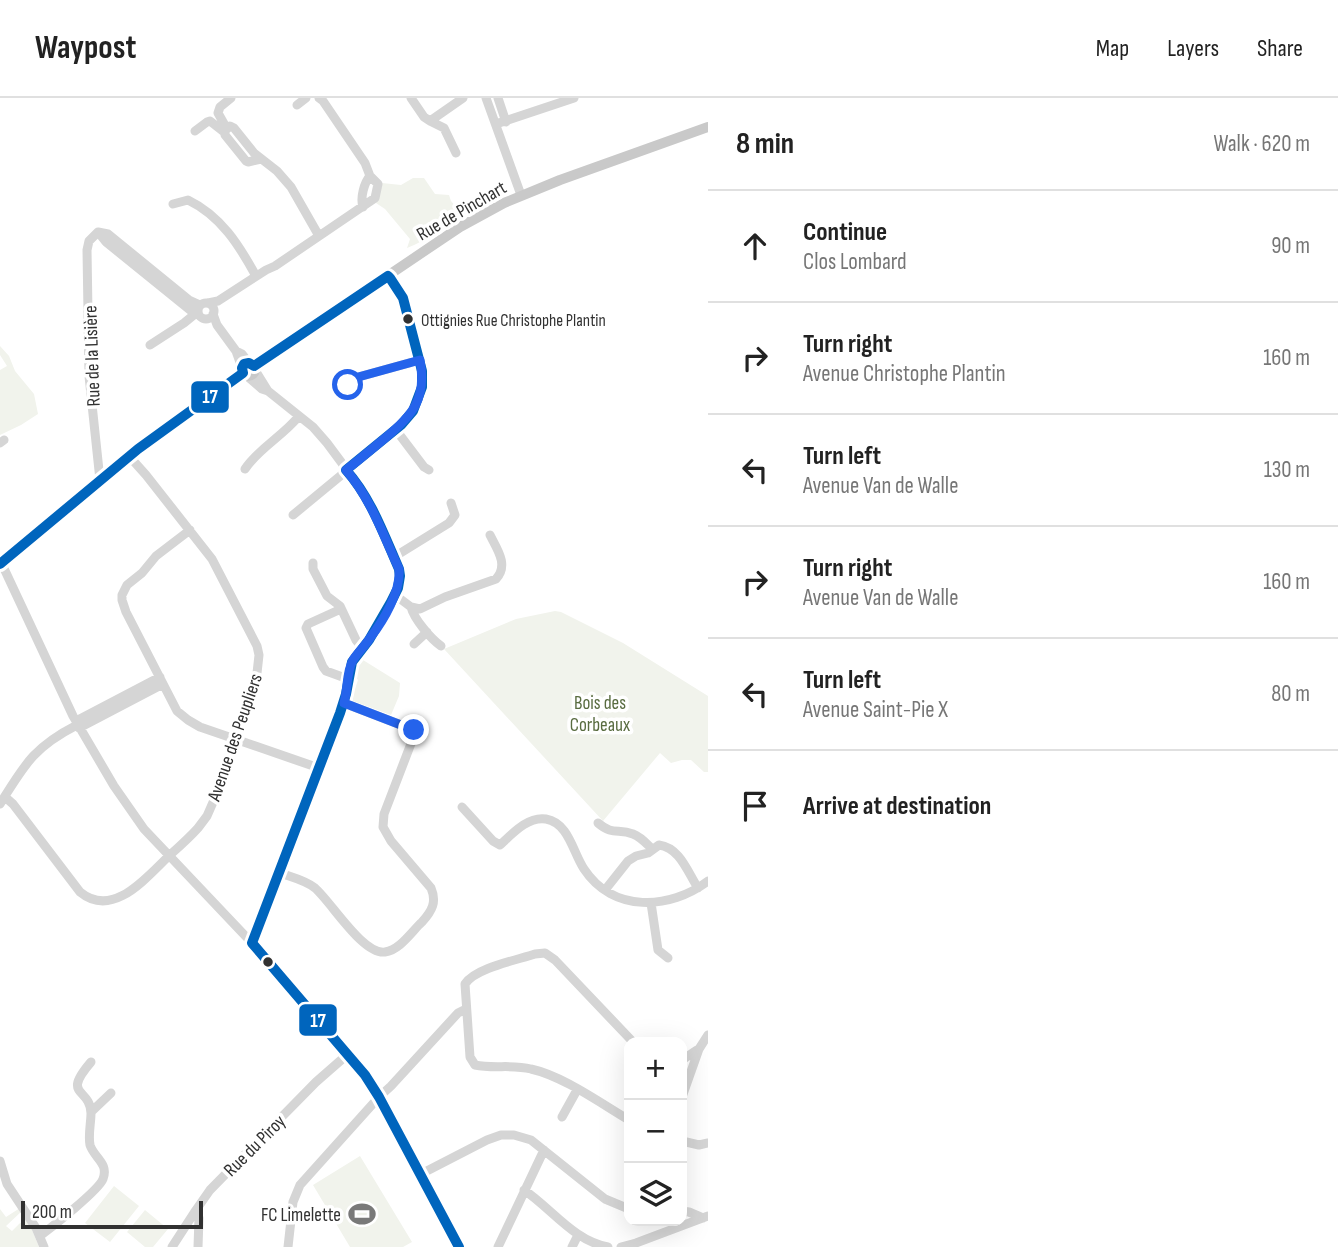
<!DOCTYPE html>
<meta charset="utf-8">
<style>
body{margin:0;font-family:"Sofia Sans Condensed",sans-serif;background:#f6f6f6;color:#222}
.controls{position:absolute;right:21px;bottom:21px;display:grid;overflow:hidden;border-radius:14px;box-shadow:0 7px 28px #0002}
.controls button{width:63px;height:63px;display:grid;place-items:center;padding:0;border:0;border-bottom:2px solid #e0e0e0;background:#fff;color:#222;font:35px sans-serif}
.scale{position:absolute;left:21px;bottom:18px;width:182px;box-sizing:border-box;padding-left:7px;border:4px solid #313131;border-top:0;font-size:19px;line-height:24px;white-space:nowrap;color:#313131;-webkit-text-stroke:5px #fff;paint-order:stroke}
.stop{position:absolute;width:21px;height:21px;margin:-16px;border:5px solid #2563eb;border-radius:50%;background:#fff}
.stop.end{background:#2563eb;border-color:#fff;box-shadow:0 2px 7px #0008}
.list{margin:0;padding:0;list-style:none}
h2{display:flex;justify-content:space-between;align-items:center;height:91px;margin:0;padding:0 28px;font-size:30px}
h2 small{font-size:23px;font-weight:400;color:#767676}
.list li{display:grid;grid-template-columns:46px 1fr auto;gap:21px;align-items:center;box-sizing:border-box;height:112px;padding:0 28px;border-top:2px solid #e0e0e0}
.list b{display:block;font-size:26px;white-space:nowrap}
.list p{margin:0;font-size:23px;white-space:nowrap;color:#767676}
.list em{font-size:23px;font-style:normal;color:#767676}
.icon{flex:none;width:38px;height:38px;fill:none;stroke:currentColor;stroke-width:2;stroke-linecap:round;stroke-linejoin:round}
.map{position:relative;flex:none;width:708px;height:1149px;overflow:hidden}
header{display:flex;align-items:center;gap:42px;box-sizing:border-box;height:98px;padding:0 35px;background:#fff;border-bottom:2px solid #e0e0e0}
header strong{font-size:33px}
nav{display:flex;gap:38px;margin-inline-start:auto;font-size:24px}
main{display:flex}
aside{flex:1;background:#fff}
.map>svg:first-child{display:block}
.green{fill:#f1f3ec}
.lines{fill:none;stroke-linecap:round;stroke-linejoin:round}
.minor{stroke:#d5d5d5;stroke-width:9}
.major{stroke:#c9c9c9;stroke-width:10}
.bus-1-casing{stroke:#fff;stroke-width:16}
.bus-1{stroke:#0065bd;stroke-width:10}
.route{stroke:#2563eb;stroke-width:9}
.bus-dot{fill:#313131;stroke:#fff;stroke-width:2.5}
.labels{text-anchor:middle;stroke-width:7;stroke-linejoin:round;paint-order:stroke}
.bus-label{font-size:17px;fill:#313131;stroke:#fff;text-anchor:start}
.street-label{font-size:19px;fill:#313131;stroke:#fff}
.park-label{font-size:19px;fill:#596c40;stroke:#fff}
.poi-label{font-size:19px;fill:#313131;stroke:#fff;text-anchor:end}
.line-badge{stroke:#fff;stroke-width:2.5}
.badge-label{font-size:19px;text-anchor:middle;font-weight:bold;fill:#fff}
</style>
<header>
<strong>Waypost</strong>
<nav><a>Map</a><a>Layers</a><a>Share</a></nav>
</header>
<main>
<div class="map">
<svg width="708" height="1149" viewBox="0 0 708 1149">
<rect width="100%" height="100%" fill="#fff"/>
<path class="green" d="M 413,80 L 424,80 L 435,96 L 449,97 L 451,103 L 462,116 C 445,128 428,142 407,150 L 410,141 L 385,111 L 376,105 L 382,85 L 401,87 Z
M 0,248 L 9,258 L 15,273 L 34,296 L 38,316 L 21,327 L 0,337 L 0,272 L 7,268 L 0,257 Z
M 555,513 L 561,514 L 623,545 L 708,598 L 708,674 L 704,674 L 691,662 L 682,662 L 671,665 L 660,655 L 603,723 L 444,551 L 516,521 Z
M 358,562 L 363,562 L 400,585 L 399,598 L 391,617 L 353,603 L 353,597 L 358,582 C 352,575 353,569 358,562 Z
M 360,1058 L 412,1144 L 403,1149 L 350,1149 L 313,1087 Z
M 114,1088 L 139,1108 L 110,1144 L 85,1125 Z
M 20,1110 L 22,1113 L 6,1128 L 12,1133 L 19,1126 L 27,1120 L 39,1149 L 0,1149 L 0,1111 L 6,1119 Z
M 145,1112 L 168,1131 L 153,1149 L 145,1149 L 127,1134 Z"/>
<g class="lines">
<path class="minor" d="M 411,0 L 424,19 L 430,23 L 463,0
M 486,0 L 521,97
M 498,0 L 506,24
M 297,7 L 306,0
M 430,23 L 444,30 L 456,55
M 496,26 L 574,0
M 227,31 L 218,15 L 220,9 L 231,0
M 195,33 L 207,24 L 210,23 L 224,34
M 261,61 L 248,64 L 246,63 L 225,37 L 225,32 L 230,28 L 234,30 L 254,55 L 277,73 L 291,89 L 319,138
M 173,106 L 188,102 C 221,118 239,147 256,178
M 363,109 C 360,100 364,85 370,78
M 98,134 L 89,143 L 87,152 L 89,278 L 100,382
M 98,134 L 106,144 L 190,212 L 198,213
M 98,134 L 108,136 L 189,202 L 200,207
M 208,205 L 218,203 L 266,172 L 275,168 L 375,100 L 378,86 L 370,78 L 365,65 L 323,3 L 319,0
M198 213a8 8 0 1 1 16 0a8 8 0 1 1-16 0Z
M 213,216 L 217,227 L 236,253 L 242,270
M 150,247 L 184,225 L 195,216 L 198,215
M 236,253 L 242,256 L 249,265
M 255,272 L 268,293
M 247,278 L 262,291 L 268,293 L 313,329 L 327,345 L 353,380 L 376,418 L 399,471 L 399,484 L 395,497 L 369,542 L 352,564 L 346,596 L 340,615 L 261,824 L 252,845
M 348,287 L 351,281 L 420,262
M 396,332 L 424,369 L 429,372
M 0,345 L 4,342
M 245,371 C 259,350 283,338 299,318
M 293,417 L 396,332 L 410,317 L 418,303 L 422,289 L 422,273 L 403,200 L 388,178
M 190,432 L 156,458 L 142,475 L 127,487 L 122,497 L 122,502 L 126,514 L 177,613 L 188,622 L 200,629 L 319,670
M 394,459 L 449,425 L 455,417 L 451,405
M 0,462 L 73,618 L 114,688 L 144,731 L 252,845 L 365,977 L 379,999 L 459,1149
M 313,465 L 313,471 L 327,498 L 340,508 L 356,542 L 362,550
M 395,497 L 411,509 L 420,511 L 445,499 L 496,481 C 509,467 497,451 490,437
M 411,509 C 414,521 431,541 441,548
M 341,511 L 308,526 L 306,530 L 323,569 L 326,573 L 348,581
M 414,546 L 427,534
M 76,623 L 160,579
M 79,630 L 163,586
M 5,699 L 13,706 L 80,794 C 114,822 148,777 171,756 C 180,748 190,739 198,730 L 207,718 L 214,702 L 257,575 L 259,557 L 257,548 L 212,461 L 146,377 L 129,358
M 0,706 C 25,666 34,649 77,627
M 462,709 L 493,743 L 500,747 C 512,736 528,718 546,721 C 569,725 573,755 584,771 C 613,815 670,812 708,783
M 598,725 C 613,738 618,730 633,736 C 641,739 646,745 652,751
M 280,775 C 291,779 305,782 315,790 C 332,805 363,857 385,854 C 400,852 412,833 422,824 C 432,813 437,804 431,790 L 391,743 L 383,729 L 384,716 L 412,643 L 414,632 L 344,605
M 605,792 L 628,763 L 636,758 L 648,755 L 659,747 C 680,750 687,773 698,790
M 651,805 L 658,852 L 668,860
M 682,962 L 697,952
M 682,999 L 699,951 L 708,937
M 91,1014 L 111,995
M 562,1019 L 577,992
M 629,1022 C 600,1005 563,978 531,971 C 512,966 494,971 475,967 L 470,959 L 465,886 C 475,870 517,862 535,856 L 545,855 L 555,862 L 633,944
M 682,1043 L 699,1047 L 708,1045
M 0,1063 L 7,1086 L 36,1130 L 44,1149
M 421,1076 L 487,1042 L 501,1037 L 514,1037 L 531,1042 L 605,1101 L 629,1111
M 524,1092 C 552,1111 574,1143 608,1149
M 196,1112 L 199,1120 L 198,1149
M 682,1113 L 689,1114 L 703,1120
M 40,1138 C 52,1129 99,1092 103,1081 C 109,1065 94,1060 90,1047 C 88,1037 91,1025 91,1015 C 90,989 61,999 91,964
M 172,1149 L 196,1112 L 210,1092 L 316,984 L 348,956
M 288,1149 L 293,1104 L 300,1087 L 379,999 L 391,988 L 458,915 L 466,911
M 498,1149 L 544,1052
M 572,1149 L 578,1137
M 621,1149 L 636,1145 L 708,1118"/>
<path class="major" d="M241 271a7 7 0 1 1 14 0a7 7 0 1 1-14 0Z
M 254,268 L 460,129 L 504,105 L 560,82 L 708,29
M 0,466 L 138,351 L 243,275"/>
<defs>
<path id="bus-1" d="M 0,466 L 138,351 L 243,275 L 242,270 L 244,266 L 249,265 L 254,268 L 388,178 L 390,180 L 403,200 L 422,273 L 422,289 L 413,313 L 401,327 L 346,372 C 371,400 384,437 399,471 L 400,478 L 398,490 L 391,504 L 369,542 L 352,564 L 346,596 L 340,615 L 252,845 L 365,977 L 379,999 L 459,1149"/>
</defs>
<use href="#bus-1" class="bus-1-casing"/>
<use href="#bus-1" class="bus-1"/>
</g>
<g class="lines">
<path class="route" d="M 348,287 L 351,281 L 420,262 C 427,301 413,317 384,341 C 372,351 359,362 346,372 C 371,401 383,437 399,471 C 401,493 384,522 370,540 C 365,548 358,554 353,562 C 346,574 348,591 344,605 L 414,632"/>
</g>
<defs>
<symbol id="stadium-bare" viewBox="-9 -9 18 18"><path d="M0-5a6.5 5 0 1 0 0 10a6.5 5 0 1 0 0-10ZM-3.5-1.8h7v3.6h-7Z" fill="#797979" stroke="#fff" stroke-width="2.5" paint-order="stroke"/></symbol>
</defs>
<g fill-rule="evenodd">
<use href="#stadium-bare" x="343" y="1097" width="38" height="38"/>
</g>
<g class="bus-dot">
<circle cx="408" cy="221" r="6"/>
<circle cx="268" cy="864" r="6"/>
</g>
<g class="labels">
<g class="bus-label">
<text x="421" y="228">Ottignies Rue Christophe Plantin</text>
</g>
<g class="street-label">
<text transform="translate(461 112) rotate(-30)" y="7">Rue de Pinchart</text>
<text transform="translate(91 258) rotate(-92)" y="7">Rue de la Lisière</text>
<text transform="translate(234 639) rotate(-71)" y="7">Avenue des Peupliers</text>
<text transform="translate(254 1047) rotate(-45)" y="7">Rue du Piroy</text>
</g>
<g class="park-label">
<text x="600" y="611">Bois des<tspan x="600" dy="22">Corbeaux</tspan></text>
</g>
<g class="poi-label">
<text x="341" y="1123">FC Limelette</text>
</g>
</g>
<g class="line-badge">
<rect x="190" y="282" width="40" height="34" rx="7" fill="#0065bd"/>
<rect x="298" y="905" width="40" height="34" rx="7" fill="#0065bd"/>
</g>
<g class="badge-label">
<text x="210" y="305">17</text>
<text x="318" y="929">17</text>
</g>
</svg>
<div class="controls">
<button>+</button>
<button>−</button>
<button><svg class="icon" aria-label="layers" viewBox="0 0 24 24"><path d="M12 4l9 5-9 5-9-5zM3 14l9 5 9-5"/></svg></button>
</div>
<div class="scale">200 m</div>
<div class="stop" style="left:348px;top:287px"></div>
<div class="stop end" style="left:414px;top:632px"></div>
</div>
<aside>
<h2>8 min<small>Walk · 620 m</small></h2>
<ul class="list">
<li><svg class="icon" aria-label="ahead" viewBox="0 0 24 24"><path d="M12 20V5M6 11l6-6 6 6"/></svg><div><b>Continue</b><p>Clos Lombard</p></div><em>90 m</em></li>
<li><svg class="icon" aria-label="right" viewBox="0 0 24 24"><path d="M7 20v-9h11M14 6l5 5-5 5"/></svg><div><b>Turn right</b><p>Avenue Christophe Plantin</p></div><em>160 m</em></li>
<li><svg class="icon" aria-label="left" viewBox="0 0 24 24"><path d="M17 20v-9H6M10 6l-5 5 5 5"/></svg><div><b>Turn left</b><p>Avenue Van de Walle</p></div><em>130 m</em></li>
<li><svg class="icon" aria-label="right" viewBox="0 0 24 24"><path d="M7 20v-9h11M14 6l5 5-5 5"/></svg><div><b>Turn right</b><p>Avenue Van de Walle</p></div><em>160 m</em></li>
<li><svg class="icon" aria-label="left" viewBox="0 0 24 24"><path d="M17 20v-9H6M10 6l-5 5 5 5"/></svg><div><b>Turn left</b><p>Avenue Saint-Pie X</p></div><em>80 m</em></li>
<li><svg class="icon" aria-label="arrive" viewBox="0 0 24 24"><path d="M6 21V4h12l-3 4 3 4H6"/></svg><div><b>Arrive at destination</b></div></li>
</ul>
</aside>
</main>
